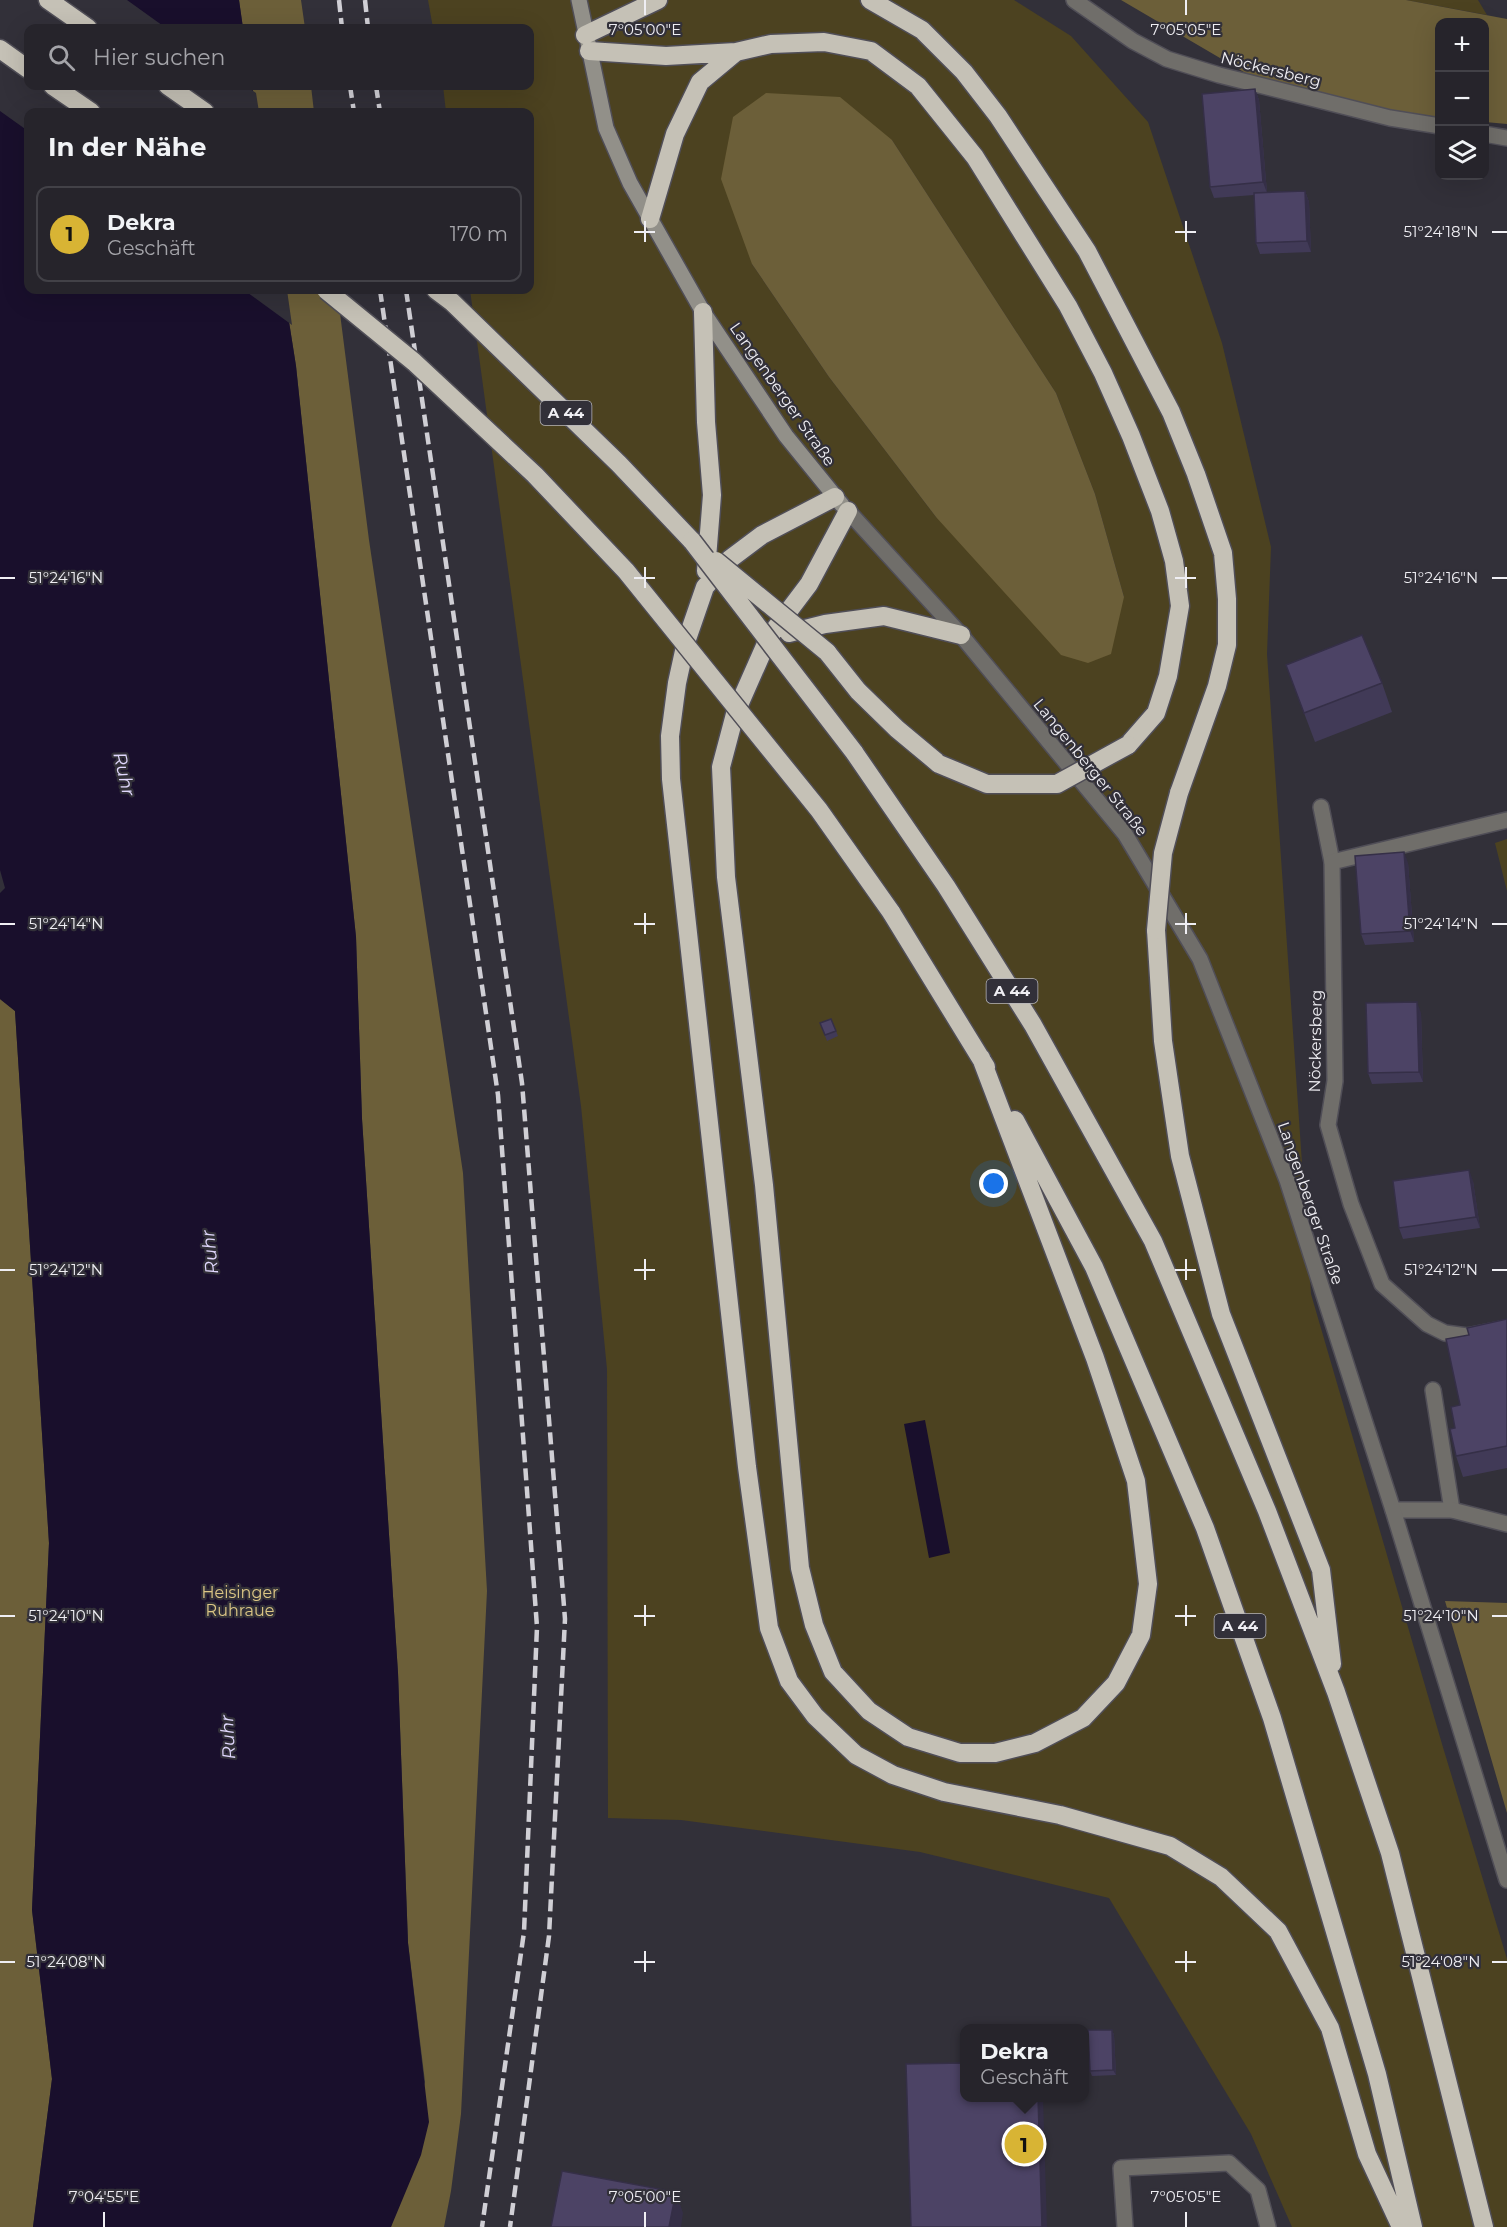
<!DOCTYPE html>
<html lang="de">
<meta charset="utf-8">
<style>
body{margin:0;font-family:Montserrat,sans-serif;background:#2e2c33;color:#f1f3f6}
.controls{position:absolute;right:18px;top:18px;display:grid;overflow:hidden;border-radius:12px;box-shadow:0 6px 24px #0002}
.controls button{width:54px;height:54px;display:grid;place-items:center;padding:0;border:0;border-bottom:2px solid #424147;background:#26242b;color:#f1f3f6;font:30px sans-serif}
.you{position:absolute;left:994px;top:1184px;width:21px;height:21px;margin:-15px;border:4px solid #fff;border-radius:50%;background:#1a73e8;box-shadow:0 0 0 9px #1a73e833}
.badge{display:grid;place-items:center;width:39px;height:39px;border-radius:50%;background:#d8b434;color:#111;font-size:20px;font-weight:700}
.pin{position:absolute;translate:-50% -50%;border:3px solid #fff;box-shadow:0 2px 6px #0006}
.popup{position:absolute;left:960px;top:2024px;width:129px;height:78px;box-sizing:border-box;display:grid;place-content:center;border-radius:12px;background:#26242b;filter:drop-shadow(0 2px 4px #0005);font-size:20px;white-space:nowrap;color:#a4a4a9}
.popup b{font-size:22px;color:#f1f3f6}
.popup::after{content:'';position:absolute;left:50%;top:100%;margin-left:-12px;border:12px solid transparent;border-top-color:#26242b}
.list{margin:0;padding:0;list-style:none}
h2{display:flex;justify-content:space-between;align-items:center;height:78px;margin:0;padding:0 24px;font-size:26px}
h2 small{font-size:20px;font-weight:400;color:#a4a4a9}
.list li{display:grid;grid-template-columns:39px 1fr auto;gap:18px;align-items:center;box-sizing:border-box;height:96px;margin:0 12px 12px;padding:0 12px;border:2px solid #424147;border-radius:12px}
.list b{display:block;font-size:22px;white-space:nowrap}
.list p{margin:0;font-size:20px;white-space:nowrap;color:#a4a4a9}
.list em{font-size:20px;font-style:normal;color:#a4a4a9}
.icon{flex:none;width:33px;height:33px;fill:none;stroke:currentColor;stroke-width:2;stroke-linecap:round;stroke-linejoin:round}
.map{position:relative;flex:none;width:1507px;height:2227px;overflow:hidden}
.search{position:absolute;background:#26242b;box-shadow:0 6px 24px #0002;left:24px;top:24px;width:510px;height:66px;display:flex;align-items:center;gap:15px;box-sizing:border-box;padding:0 21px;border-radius:12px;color:#a4a4a9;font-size:22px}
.panel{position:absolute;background:#26242b;box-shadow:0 6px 24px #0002;left:24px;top:108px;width:510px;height:186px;border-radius:12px}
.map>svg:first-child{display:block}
.green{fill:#4c4220;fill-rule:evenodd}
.forest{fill:#6c5f39}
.water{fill:#190f2c}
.pier{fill:#323039}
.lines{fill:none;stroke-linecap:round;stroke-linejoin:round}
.service-casing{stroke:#504e57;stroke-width:18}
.minor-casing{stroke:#504e57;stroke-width:18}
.tertiary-casing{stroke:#504e57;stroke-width:18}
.secondary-casing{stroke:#504e57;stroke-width:18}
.motorway-casing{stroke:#504e57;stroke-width:21}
.service{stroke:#706e6a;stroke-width:15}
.minor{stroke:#706e6a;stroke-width:15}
.tertiary{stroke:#706e6a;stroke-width:15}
.secondary{stroke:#929089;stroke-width:15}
.motorway{stroke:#c5c1b6;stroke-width:18}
.rail{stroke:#d0cfd5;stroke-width:4.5;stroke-dasharray:12 6;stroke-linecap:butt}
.motorway-bridge-casing{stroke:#504e57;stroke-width:21;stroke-linecap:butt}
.motorway-bridge{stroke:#c5c1b6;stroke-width:18}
.wall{fill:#413a57}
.shaded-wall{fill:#352f47}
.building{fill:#4c4365;stroke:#352f47;stroke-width:1.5}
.ticks{fill:none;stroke:#efeef3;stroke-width:2}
.labels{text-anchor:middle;stroke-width:4.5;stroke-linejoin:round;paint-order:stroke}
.shield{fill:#323039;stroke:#b6b5bb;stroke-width:1.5}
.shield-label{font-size:15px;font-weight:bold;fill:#efeef3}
.street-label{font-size:16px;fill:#efeef3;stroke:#323039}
.park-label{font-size:16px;fill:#dcc685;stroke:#323039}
.water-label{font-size:18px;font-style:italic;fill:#e0d7fd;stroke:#323039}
.ticks-label{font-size:15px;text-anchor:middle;fill:#efeef3;stroke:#323039;stroke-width:4.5;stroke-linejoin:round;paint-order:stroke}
</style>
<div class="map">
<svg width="1507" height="2227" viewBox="0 0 1507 2227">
<rect width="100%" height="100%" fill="#323039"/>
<path class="green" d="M 428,0 L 1014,0 L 1071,36 L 1148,122 L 1222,343 L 1271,547 L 1267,654 L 1311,1294 L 1442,1744 L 1507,1959 L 1507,2227 L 1292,2227 L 1251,2134 L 1109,1898 L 920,1852 L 681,1820 L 608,1818 L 607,1369 L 581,1106 L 470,290 L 530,290 L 530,112 L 446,112 L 443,86 L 530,86 L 530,28 L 433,28 ZM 892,140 L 1056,393 L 1095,494 L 1124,597 L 936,517 L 829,377 L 752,264 Z
M 1406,0 L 1478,0 L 1487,15 Z
M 1507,839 L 1507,891 L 1495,843 Z"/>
<path class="forest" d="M 239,0 L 301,0 L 305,28 L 243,28 Z
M 1121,0 L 1406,0 L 1507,19 L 1507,124 L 1485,122 L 1484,22 L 1440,22 L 1439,117 L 1290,99 Z
M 252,86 L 311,86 L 314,112 L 256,112 Z
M 766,93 L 840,97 L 892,140 L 1056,393 L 1095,494 L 1124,597 L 1111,654 L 1088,663 L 1061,655 L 936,517 L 829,377 L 752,264 L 721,179 L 733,117 Z
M 284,290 L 337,290 L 369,540 L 463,1173 L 487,1591 L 461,2114 L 451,2191 L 444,2227 L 391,2227 L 425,2082 L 408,1943 L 398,1673 L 362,1119 L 356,937 L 296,366 Z
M 0,999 L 15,1011 L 49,1543 L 32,1910 L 52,2079 L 33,2227 L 0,2227 Z
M 1445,1601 L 1507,1603 L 1507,1813 Z"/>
<path class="water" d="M 0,0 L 239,0 L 243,28 L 28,28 L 28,86 L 252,86 L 256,112 L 28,112 L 28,290 L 284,290 L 296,366 L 356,937 L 362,1119 L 398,1673 L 408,1943 L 429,2122 L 421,2155 L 391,2227 L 33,2227 L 52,2079 L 32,1910 L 49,1543 L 15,1011 L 0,999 L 0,893 L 5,888 L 0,870 Z
M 925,1420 L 950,1553 L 929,1558 L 904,1424 Z"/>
<path class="pier" d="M 0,0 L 127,0 L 166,28 L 28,28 L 28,86 L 246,86 L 256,93 L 259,112 L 28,112 L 28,131 L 0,111 Z
M 244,290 L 287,290 L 292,325 Z"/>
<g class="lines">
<defs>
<path id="service" d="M 1321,807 L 1332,862
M 1433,1390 L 1452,1510
M 1125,2227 L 1121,2168 L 1229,2163 L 1258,2190 L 1268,2227"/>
<path id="minor" d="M 1074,0 L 1133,41 L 1167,59 L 1219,75 L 1390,118 L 1440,126
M 1484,134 L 1507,138
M 1507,820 L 1332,862 L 1335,1081 L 1328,1125 L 1351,1204 L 1382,1284 L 1427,1324 L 1445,1333 L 1467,1336 L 1507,1328
M 1393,1510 L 1452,1510 L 1507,1524"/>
<path id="tertiary" d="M 848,511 L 961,635 L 1125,834 L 1200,959 L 1287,1180 L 1393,1510 L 1507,1880"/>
<path id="secondary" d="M 579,0 L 606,128 L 630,183 L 703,312 L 786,436 L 842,505"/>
<path id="motorway" d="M 48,0 L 88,28
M 870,0 L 922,30 L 964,72 L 998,116 L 1087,251 L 1171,412 L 1196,474 L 1223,553 L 1227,599 L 1227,645 L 1217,686 L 1179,793
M 585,35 L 658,0
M 0,49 L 28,69
M 589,51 L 666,56 L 736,52 L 771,44 L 824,42 L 871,51 L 918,86 L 975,157 L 1068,306 L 1103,373 L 1131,436 L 1160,511 L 1174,561 L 1180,606 L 1168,676 L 1156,713 L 1128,745
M 53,86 L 91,112
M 168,86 L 205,112
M 650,219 L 675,134 L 700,82 L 736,52
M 436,290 L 452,302 L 619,464 L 692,541
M 703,312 L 706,422 L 712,495 L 706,571
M 835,497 L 762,535 L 730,559 L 705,587 L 686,642 L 677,683 L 670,736 L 671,779 L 747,1467 L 769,1628 L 789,1681 L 815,1716 L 856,1755 L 893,1775 L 944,1792 L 1060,1815 L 1170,1846 L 1221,1877 L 1278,1931 L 1330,2028 L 1367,2154 L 1401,2227
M 848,511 L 809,584 L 769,637 L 735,714 L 721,767 L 726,877 L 764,1185 L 800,1568 L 814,1625 L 833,1672 L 869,1711 L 908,1737 L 960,1753 L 995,1753 L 1035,1743 L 1083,1718 L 1116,1683 L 1141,1635 L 1148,1584 L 1136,1481 L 1095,1358 L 981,1058
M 789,633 L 825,624 L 884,616 L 961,635
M 827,652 L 858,691 L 897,729 L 939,764
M 854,752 L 946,886 L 1033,1025 L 1153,1241 L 1267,1511 L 1336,1692 L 1390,1853 L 1484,2227
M 891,912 L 986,1067
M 1156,930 L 1163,1041 L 1180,1156 L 1221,1314 L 1321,1570 L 1332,1664
M 1015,1120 L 1094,1267 L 1205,1528 L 1272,1718 L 1377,2074 L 1413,2227"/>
</defs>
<use href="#service" class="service-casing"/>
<use href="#minor" class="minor-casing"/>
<use href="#tertiary" class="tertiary-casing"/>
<use href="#secondary" class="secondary-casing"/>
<use href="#motorway" class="motorway-casing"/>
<use href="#service" class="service"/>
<use href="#minor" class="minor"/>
<use href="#tertiary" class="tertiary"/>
<use href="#secondary" class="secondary"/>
<use href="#motorway" class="motorway"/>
<path class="rail" d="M 339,0 L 342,28
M 365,0 L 368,28
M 350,86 L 354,112
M 376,86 L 380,112
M 380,290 L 498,1095 L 537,1627 L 524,1932 L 482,2227
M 406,290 L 522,1083 L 565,1619 L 549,1936 L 510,2227"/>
<defs>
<path id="motorway-bridge" d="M 326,290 L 414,362 L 535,475 L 626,571 L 819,810 L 891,912
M 692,541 L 854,752
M 716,561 L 827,652
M 939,764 L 987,784 L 1057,784 L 1128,745
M 1156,930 L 1163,853 L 1179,793"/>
</defs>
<use href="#motorway-bridge" class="motorway-bridge-casing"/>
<use href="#motorway-bridge" class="motorway-bridge"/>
</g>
<path class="wall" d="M 1255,89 L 1259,100 L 1267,192 L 1305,191 L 1309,202 L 1311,252 L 1260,254 L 1256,243 L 1254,195 L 1214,198 L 1210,187 Z
M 1286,665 L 1382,683 L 1392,712 L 1315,742 Z
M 1408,863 L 1414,942 L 1365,945 L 1361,934 Z
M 1421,1013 L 1423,1082 L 1372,1084 L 1368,1073 Z
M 831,1019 L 838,1036 L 827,1041 L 820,1023 Z
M 1473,1181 L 1480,1228 L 1403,1239 L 1399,1228 Z
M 1507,1319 L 1507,1468 L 1463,1477 L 1456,1456 L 1455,1428 L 1460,1405 Z
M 1112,2030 L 1114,2035 L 1116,2075 L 1092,2076 L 1090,2071 Z"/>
<path class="shaded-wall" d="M 1255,89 L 1259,100 L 1267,193 L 1263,182 Z
M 1305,191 L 1309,202 L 1311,252 L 1307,241 Z
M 1404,852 L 1408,863 L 1414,942 L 1410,931 Z
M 1417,1002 L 1421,1013 L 1423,1082 L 1419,1072 Z
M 1469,1170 L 1473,1181 L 1480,1228 L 1476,1217 Z
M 1112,2030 L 1114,2035 L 1116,2075 L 1113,2070 Z
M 1038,2097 L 1043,2097 L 1047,2227 L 1042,2227 Z
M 676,2192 L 683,2213 L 681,2227 L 669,2227 Z"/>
<path class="building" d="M 1255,89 L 1263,182 L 1210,187 L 1202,94 Z
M 1305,191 L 1307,241 L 1256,243 L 1254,193 Z
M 1362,635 L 1382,683 L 1304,713 L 1286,665 Z
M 1404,852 L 1410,931 L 1361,934 L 1355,856 Z
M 1417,1002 L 1419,1072 L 1368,1073 L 1366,1003 Z
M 831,1019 L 836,1031 L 825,1035 L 820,1023 Z
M 1469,1170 L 1476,1217 L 1399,1228 L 1393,1181 Z
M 1507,1319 L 1507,1446 L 1456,1456 L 1450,1429 L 1455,1428 L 1451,1407 L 1460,1405 L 1446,1339 L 1469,1335 L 1467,1328 Z
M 1088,2030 L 1112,2030 L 1113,2070 L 1090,2071 Z
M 964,2063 L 964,2097 L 1038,2097 L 1042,2227 L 911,2227 L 906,2064 Z
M 562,2171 L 676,2192 L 669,2227 L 551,2227 Z"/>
<path class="ticks" d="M 645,0 L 645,15M 1186,0 L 1186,15M 645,221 L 645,242M 1186,221 L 1186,242M 634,232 L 655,232M 1175,232 L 1196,232M 1492,232 L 1507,232M 645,567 L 645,588M 1186,567 L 1186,588M 0,578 L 15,578M 634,578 L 655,578M 1175,578 L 1196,578M 1492,578 L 1507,578M 645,913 L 645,934M 1186,913 L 1186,934M 0,924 L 15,924M 634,924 L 655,924M 1175,924 L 1196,924M 1492,924 L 1507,924M 645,1259 L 645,1280M 1186,1259 L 1186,1280M 0,1270 L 15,1270M 634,1270 L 655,1270M 1175,1270 L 1196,1270M 1492,1270 L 1507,1270M 645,1605 L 645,1626M 1186,1605 L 1186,1626M 0,1616 L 15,1616M 634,1616 L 655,1616M 1175,1616 L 1196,1616M 1492,1616 L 1507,1616M 645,1951 L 645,1972M 1186,1951 L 1186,1972M 0,1962 L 15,1962M 634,1962 L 655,1962M 1175,1962 L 1196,1962M 1492,1962 L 1507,1962M 104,2212 L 104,2227M 645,2212 L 645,2227M 1186,2212 L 1186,2227"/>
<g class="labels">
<g class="shield">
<rect x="540.5" y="401" width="51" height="24" rx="4.5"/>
<rect x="986.5" y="979" width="51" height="24" rx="4.5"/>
<rect x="1214.5" y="1614" width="51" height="24" rx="4.5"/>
</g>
<g class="shield-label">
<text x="566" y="418">A 44</text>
<text x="1012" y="996">A 44</text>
<text x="1240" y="1631">A 44</text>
</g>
<g class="street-label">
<text transform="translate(1271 69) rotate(14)" y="6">Nöckersberg</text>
<text transform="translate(783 394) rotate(55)" y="6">Langenberger Straße</text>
<text transform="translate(1091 767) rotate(51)" y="6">Langenberger Straße</text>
<text transform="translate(1315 1041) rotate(-89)" y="6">Nöckersberg</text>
<text transform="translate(1311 1203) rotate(71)" y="6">Langenberger Straße</text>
</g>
<g class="park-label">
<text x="240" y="1598">Heisinger<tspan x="240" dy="18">Ruhraue</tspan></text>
</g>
<g class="water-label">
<text transform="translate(124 774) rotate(77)" y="6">Ruhr</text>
<text transform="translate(210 1252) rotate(-96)" y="6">Ruhr</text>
<text transform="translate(228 1737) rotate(-93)" y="6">Ruhr</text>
</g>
</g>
<g class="ticks-label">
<text x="645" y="35">7°05'00"E</text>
<text x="1186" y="35">7°05'05"E</text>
<text x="1441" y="237">51°24'18"N</text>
<text x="66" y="583">51°24'16"N</text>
<text x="1441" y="583">51°24'16"N</text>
<text x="66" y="929">51°24'14"N</text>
<text x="1441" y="929">51°24'14"N</text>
<text x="66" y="1275">51°24'12"N</text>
<text x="1441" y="1275">51°24'12"N</text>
<text x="66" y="1621">51°24'10"N</text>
<text x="1441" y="1621">51°24'10"N</text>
<text x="66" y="1967">51°24'08"N</text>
<text x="1441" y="1967">51°24'08"N</text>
<text x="104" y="2202">7°04'55"E</text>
<text x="645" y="2202">7°05'00"E</text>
<text x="1186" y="2202">7°05'05"E</text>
</g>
</svg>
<div class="controls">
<button>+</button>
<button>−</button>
<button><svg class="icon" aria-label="layers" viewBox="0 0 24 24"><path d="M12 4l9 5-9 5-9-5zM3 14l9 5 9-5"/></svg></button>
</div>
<div class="you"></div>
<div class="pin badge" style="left:1024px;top:2144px">1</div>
<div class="popup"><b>Dekra</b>Geschäft</div>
<div class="search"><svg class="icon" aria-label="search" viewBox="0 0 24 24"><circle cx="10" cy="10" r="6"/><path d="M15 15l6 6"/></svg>Hier suchen</div>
<section class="panel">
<h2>In der Nähe<small></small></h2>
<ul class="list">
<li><span class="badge">1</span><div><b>Dekra</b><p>Geschäft</p></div><em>170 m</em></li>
</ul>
</section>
</div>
